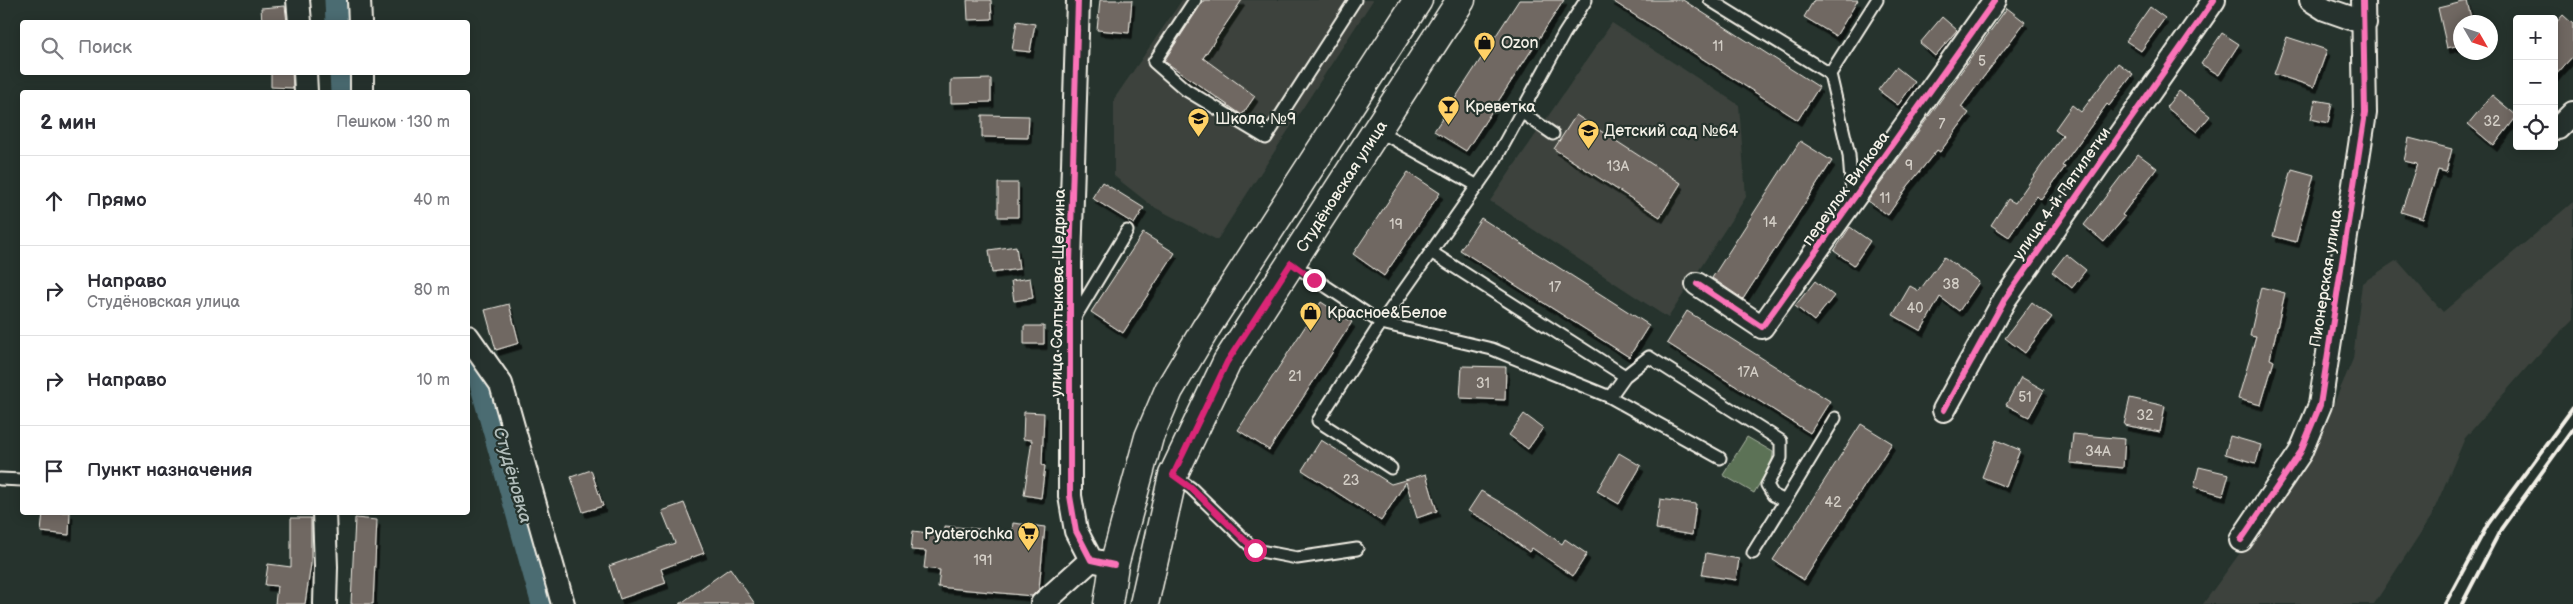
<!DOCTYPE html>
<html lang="ru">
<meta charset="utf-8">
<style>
body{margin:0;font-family:"Balsamiq Sans",sans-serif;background:#f7f7f7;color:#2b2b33}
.controls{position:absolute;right:15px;top:15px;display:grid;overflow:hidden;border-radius:5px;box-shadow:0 2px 12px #0003}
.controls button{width:45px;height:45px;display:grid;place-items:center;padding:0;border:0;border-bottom:1px solid #e1e1e2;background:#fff;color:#2b2b33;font:25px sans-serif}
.compass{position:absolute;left:2453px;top:15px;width:45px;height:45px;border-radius:50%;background:#fff;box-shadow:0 2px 12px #0003;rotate:129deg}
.stop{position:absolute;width:15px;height:15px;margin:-11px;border:4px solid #db2777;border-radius:50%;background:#fff}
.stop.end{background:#db2777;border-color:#fff;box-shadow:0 1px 5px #0008}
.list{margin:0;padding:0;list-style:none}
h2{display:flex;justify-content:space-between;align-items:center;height:65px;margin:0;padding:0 20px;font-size:21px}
h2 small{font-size:16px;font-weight:400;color:#7c7c81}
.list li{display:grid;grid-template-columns:32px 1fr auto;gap:15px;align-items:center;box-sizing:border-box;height:90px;padding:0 20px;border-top:1px solid #e1e1e2}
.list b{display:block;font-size:19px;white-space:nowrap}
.list p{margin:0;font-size:16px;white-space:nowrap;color:#7c7c81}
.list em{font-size:16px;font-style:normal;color:#7c7c81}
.icon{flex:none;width:28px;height:28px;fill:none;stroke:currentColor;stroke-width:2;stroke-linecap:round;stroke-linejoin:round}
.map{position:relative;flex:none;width:2573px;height:604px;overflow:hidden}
.search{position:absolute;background:#fff;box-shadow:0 2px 12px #0003;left:20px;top:20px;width:450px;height:55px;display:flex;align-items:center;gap:12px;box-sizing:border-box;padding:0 18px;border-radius:5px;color:#7c7c81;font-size:19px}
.panel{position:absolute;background:#fff;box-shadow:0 2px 12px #0003;left:20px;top:90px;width:450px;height:425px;border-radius:5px}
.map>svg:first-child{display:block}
.built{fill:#3c433d}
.green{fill:#5c7257;stroke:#a8b2a0}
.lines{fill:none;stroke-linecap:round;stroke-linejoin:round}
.river{stroke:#4b6c72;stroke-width:35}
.building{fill:#706762;stroke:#f4f1e8;filter:url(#shadow)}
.lane-casing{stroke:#f4f1e8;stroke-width:15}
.street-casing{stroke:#f4f1e8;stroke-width:26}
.primary-casing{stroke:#f4f1e8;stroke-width:31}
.lane{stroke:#26332d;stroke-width:11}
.street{stroke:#26332d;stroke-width:22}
.primary{stroke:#26332d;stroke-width:28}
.rail{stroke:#f4f1e8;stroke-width:4}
.cycleway-casing{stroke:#26332d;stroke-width:9}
.cycleway{stroke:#fb73b8;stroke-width:6}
.route{stroke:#db2777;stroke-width:6}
.labels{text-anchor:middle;stroke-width:4.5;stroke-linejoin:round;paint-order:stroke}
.number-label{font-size:14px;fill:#d3cec6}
.poi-label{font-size:16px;fill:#f4f1e8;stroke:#26332d;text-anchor:start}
.street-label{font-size:16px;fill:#f4f1e8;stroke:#26332d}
.water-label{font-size:18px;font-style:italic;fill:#b0bcb9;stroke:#26332d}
</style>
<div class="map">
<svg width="2573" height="604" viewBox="0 0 2573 604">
<defs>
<filter id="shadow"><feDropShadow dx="3" dy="5.5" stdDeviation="0" flood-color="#0009"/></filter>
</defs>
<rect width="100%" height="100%" fill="#26332d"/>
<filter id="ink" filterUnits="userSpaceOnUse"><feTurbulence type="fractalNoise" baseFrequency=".02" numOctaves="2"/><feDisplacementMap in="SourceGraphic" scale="10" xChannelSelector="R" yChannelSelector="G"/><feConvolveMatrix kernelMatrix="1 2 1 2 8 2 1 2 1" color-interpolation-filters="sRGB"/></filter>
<g filter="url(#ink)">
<path class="built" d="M 1182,0 L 1373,0 L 1217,240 L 1152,206 L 1114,176 L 1114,99 Z
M 1612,23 L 1739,105 L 1746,197 L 1668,318 L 1490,201 Z
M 2573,202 L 2573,320 L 2536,357 L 2465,438 L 2431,517 L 2374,604 L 2203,604 L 2313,452 L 2353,359 L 2362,283 L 2397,260 L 2443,312 Z"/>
<path class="green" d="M 1747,437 L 1773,452 L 1772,462 L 1754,493 L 1723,475 Z"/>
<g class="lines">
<path class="river" d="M 342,0 L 343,22
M 347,72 L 348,92
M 468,351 L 482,365 L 549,604"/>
</g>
<path class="building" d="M 967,0 L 991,0 L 992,19 L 968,20 Z
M 1100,0 L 1132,0 L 1129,33 L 1097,30 Z
M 1204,0 L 1242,0 L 1203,58 L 1255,96 L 1242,115 L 1164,61 Z
M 1519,0 L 1564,0 L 1466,151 L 1434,131 Z
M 1611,0 L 1683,0 L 1819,87 L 1798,120 Z
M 1814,0 L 1858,0 L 1836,36 L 1804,17 Z
M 2467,1 L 2472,22 L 2460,22 L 2460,45 L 2447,48 L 2438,8 Z
M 285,6 L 287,22 L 262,22 L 261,8 Z
M 2150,7 L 2165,18 L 2141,51 L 2126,41 Z
M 2007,8 L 2025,22 L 1961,107 L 1969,113 L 1940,152 L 1937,150 L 1908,186 L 1888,215 L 1868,201 Z
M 2563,15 L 2573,24 L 2573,56 L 2554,77 L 2554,25 Z
M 1942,17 L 1957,30 L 1935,56 L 1920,43 Z
M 1017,21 L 1035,24 L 1030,52 L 1012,50 Z
M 2222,33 L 2239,44 L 2219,75 L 2201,64 Z
M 2287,37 L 2327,50 L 2314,87 L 2274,74 Z
M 2118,63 L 2133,74 L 2109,106 L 2107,104 L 2062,166 L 2065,167 L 2041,200 L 2037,196 L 2009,237 L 1991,225 L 2008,199 L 2015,203 L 2063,135 L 2055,129 L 2072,105 L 2081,112 Z
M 1896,67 L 1915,82 L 1898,105 L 1878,90 Z
M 271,72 L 292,72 L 293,88 L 271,87 Z
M 991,79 L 991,102 L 951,103 L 951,80 Z
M 2179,91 L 2210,116 L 2197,132 L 2166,107 Z
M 2492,95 L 2517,116 L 2494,146 L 2468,124 Z
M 2315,100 L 2332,103 L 2328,123 L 2311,119 Z
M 982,115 L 1029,116 L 1028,138 L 982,137 Z
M 1576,115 L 1681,183 L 1660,217 L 1554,149 Z
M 2409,138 L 2452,149 L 2446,172 L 2438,170 L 2423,219 L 2401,212 L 2417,164 L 2404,161 Z
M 1800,141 L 1832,161 L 1743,299 L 1712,278 Z
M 2138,154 L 2157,168 L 2122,215 L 2125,217 L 2104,242 L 2084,225 Z
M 2292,169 L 2314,175 L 2296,242 L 2273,236 Z
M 1408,172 L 1440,193 L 1384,276 L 1353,254 Z
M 1102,182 L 1144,208 L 1134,224 L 1092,198 Z
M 998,183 L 1018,183 L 1018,217 L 998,217 Z
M 1481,218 L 1649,325 L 1629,357 L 1460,250 Z
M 1850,227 L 1870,241 L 1854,265 L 1834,251 Z
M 1143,233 L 1175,253 L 1123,333 L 1091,312 Z
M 1016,246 L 1019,269 L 992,273 L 989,250 Z
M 2066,254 L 2086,270 L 2072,288 L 2052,272 Z
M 1944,257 L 1979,282 L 1959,311 L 1940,297 L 1921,331 L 1893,315 L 1910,286 L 1919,291 Z
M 1030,278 L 1033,298 L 1014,301 L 1011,281 Z
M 1815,281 L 1834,296 L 1814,321 L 1795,306 Z
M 2261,287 L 2285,293 L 2270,359 L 2274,361 L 2261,405 L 2238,399 L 2256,337 L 2250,336 Z
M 1321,302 L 1352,322 L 1269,450 L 1238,430 Z
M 2032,302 L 2052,317 L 2025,353 L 2005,338 Z
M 509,304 L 519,343 L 496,350 L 485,310 Z
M 1687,311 L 1830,401 L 1810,433 L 1667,343 Z
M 1024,326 L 1044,326 L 1044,344 L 1024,344 Z
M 1462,366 L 1506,367 L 1505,400 L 1460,398 Z
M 2021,377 L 2044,390 L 2029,417 L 2006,405 Z
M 2130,398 L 2165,406 L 2160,432 L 2124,425 Z
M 1024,412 L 1044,413 L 1042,465 L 1045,466 L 1041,498 L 1024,495 L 1032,440 L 1023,439 Z
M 1524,414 L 1543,428 L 1528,449 L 1509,435 Z
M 1861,424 L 1892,443 L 1804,580 L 1773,560 Z
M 2073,434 L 2125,439 L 2123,468 L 2070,463 Z
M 2230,436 L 2261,445 L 2256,463 L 2225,454 Z
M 1321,440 L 1391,484 L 1426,474 L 1437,511 L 1417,518 L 1406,482 L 1381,521 L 1302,470 Z
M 1996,440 L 2020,450 L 2006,487 L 1982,477 Z
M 1619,453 L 1641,466 L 1619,504 L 1597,491 Z
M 2199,467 L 2229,474 L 2223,495 L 2194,487 Z
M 591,470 L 603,506 L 583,512 L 571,477 Z
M 1481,491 L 1520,514 L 1562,544 L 1565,539 L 1587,554 L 1573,576 L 1532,548 L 1529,552 L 1489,522 L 1468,511 Z
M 1660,499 L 1696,504 L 1692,535 L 1656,529 Z
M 684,503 L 704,553 L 661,569 L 666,583 L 620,599 L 609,566 L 675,543 L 662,511 Z
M 43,512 L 70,512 L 69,535 L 41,532 Z
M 291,518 L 311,518 L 311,564 L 305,604 L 275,604 L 277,586 L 265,585 L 268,564 L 291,567 Z
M 355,518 L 377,520 L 373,604 L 351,604 Z
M 1013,523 L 1045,527 L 1039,589 L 1032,596 L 938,587 L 940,570 L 924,568 L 926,551 L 911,550 L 913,531 L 945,535 L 945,526 L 1012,532 Z
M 1706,553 L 1739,559 L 1736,580 L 1702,575 Z
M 730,568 L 755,604 L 680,604 L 706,585 Z"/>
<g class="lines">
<defs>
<path id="lane" d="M 1195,0 L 1154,62 L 1186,90 L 1266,138 L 1355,0
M 1586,0 L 1564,34 L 1494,162 L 1431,252 L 1625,376 L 1649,357 L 1781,441 L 1781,458 L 1767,485 L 1773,495 L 1785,501 L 1835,418
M 1710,0 L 1830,74 L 1849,155 L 1852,195
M 1830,74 L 1877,0
M 1521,112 L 1553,134
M 1377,130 L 1478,186
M 1291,263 L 1381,323 L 1492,349 L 1610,397 L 1720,458
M 1074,319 L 1127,231
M 1610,397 L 1625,376
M 1391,468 L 1318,421 L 1381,323 L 1431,252
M 1174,476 L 1191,488 L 1255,550 L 1297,558 L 1357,549
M 0,479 L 22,480
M 1753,553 L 1785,501"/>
<path id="street" d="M 298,0 L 300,22
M 359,0 L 360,22
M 1078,0 L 1070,263 L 1070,496 L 1076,531 L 1091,560 L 1114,565
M 2311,0 L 2325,9 L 2365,23
M 305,72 L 306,92
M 362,72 L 362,92
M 2558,128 L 2573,113
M 1697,284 L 1762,327 L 1995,0
M 468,337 L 501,384 L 563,604
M 1944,410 L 2005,299 L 2214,0
M 324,512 L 326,567 L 325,604
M 2241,540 L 2300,453 L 2320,405 L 2365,113 L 2363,0
M 1042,604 L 1091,560"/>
<path id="primary" d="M 1108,604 L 1114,565 L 1149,437 L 1169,390 L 1206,328 L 1418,0
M 1144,604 L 1173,475 L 1227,362 L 1461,0"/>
</defs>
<use href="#lane" class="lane-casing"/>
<use href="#street" class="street-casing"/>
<use href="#primary" class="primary-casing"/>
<use href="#lane" class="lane"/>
<use href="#street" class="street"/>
<use href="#primary" class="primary"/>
<path class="rail" d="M 2445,604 L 2488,524 L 2573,408
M 2462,604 L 2501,529 L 2573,429"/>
<defs>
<path id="cycleway" d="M 1078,0 L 1070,263 L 1070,496 L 1076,531 L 1091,560 L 1114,565
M 1697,284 L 1762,327 L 1995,0
M 1944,410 L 2005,299 L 2214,0
M 2241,540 L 2300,453 L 2320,405 L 2365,113 L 2363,0"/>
</defs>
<use href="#cycleway" class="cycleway-casing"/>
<use href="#cycleway" class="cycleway"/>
</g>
</g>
<g class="lines" filter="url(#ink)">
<path class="route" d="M 1255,550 L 1191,488 L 1173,475 L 1227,362 L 1291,263 L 1314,280"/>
</g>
<defs>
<symbol id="shop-pin" viewBox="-11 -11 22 30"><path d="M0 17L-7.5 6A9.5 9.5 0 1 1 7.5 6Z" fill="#ffd166" stroke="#26332d"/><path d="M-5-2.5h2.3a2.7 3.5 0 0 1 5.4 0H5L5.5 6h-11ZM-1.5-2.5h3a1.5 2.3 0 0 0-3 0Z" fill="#111"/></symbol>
<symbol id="bar-pin" viewBox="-11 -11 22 30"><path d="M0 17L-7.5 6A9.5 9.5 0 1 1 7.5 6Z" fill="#ffd166" stroke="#26332d"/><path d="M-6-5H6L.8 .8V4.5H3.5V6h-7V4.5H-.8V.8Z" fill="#111"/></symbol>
<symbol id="school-pin" viewBox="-11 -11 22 30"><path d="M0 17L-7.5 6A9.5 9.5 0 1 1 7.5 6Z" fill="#ffd166" stroke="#26332d"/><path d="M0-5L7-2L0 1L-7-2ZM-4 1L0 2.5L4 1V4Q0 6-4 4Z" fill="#111"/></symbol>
<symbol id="supermarket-pin" viewBox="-11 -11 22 30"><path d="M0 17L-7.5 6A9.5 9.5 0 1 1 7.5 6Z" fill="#ffd166" stroke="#26332d"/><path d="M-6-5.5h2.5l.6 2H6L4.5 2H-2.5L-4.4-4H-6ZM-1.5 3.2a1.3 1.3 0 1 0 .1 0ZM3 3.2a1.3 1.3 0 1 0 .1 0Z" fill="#111"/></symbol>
</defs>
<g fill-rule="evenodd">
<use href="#shop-pin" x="1472" y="30" width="25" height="34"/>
<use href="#bar-pin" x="1436" y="94" width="25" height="34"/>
<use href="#school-pin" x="1186" y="106" width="25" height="34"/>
<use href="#school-pin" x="1576" y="118" width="25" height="34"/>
<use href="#shop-pin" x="1298" y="300" width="25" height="34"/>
<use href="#supermarket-pin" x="1016" y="520" width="25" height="34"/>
</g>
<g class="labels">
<g class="number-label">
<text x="1718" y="51">11</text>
<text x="1982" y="66">5</text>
<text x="2492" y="126">32</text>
<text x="1942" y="129">7</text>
<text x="1909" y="170">9</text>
<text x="1618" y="171">13А</text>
<text x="1885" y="203">11</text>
<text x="1770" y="227">14</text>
<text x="1396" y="229">19</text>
<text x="1951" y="289">38</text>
<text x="1555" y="292">17</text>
<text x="1915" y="313">40</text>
<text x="1748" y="377">17А</text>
<text x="1295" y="381">21</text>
<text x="1483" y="388">31</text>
<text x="2025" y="402">51</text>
<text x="2145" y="420">32</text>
<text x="2098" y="456">34А</text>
<text x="1351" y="485">23</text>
<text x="1833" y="507">42</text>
<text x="983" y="565">191</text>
</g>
<g class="poi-label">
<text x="1501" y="48">Ozon</text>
<text x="1465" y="112">Креветка</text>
<text x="1215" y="124">Школа №9</text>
<text x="1604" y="136">Детский сад №64</text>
<text x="1327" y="318">Красное&amp;Белое</text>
<text x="1013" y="539" text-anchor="end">Pyaterochka</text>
</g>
<g class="street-label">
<text transform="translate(1341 186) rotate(-57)" y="6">Студёновская улица</text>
<text transform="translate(1845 188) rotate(-54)" y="6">переулок Вилкова</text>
<text transform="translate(2061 193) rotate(-55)" y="6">улица 4-й Пятилетки</text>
<text transform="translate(2325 278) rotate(-81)" y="6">Пионерская улица</text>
<text transform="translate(1057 293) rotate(-89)" y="6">улица Салтыкова-Щедрина</text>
</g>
<g class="water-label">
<text transform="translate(513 475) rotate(74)" y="6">Студёновка</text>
</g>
</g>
</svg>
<div class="controls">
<button>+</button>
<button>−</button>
<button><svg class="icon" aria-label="locate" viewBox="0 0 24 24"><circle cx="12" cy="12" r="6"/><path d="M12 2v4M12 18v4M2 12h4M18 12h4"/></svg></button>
</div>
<svg class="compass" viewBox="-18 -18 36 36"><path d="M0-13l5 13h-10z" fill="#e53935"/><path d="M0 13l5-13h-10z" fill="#7c7c81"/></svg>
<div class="stop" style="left:1255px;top:550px"></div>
<div class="stop end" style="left:1314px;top:280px"></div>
<div class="search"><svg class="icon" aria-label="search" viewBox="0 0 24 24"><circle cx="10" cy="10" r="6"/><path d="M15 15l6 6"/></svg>Поиск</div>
<section class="panel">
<h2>2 мин<small>Пешком · 130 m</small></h2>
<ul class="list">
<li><svg class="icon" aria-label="ahead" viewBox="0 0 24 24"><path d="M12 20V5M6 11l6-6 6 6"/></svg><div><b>Прямо</b></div><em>40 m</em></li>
<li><svg class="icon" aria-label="right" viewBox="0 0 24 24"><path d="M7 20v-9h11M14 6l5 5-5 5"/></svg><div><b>Направо</b><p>Студёновская улица</p></div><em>80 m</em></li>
<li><svg class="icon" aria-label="right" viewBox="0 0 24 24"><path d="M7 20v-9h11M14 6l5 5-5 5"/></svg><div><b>Направо</b></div><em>10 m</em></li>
<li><svg class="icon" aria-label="arrive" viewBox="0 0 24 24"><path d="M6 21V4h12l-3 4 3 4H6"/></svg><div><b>Пункт назначения</b></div></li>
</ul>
</section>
</div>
